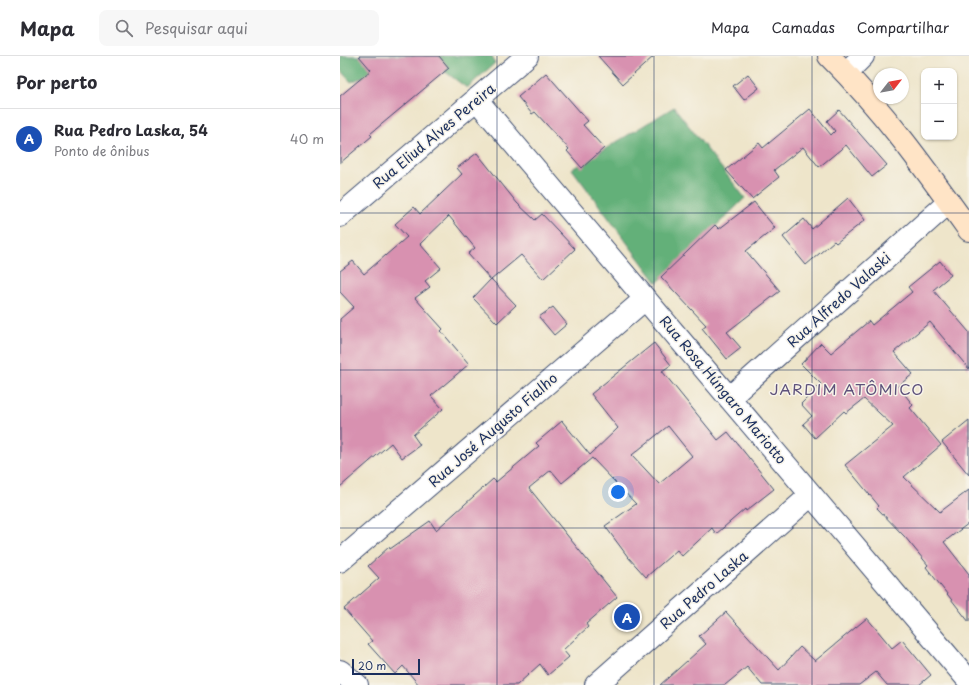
<!DOCTYPE html>
<html lang="pt">
<meta charset="utf-8">
<style>
body{margin:0;font-family:"Playpen Sans",sans-serif;background:#f7f7f7;color:#2b2b33}
.controls{position:absolute;right:12px;top:12px;display:grid;overflow:hidden;border-radius:8px;box-shadow:0 1px 3px #0004}
.controls button{width:36px;height:36px;display:grid;place-items:center;padding:0;border:0;border-bottom:1px solid #e1e1e2;background:#fff;color:#2b2b33;font:20px sans-serif}
.compass{position:absolute;left:533px;top:12px;width:36px;height:36px;border-radius:50%;background:#fff;box-shadow:0 1px 3px #0004;rotate:59deg}
.scale{position:absolute;left:12px;bottom:10px;width:68px;box-sizing:border-box;padding-left:4px;border:2px solid #1b2f5e;border-top:0;font-size:11px;line-height:14px;white-space:nowrap;color:#1b2f5e;-webkit-text-stroke:3px #f7f3e8;paint-order:stroke}
.you{position:absolute;left:278px;top:436px;width:14px;height:14px;margin:-10px;border:3px solid #fff;border-radius:50%;background:#1a73e8;box-shadow:0 0 0 6px #1a73e833}
.badge{display:grid;place-items:center;width:26px;height:26px;border-radius:50%;background:#d1495b;color:#fff;font-size:13px;font-weight:700}
.pin{position:absolute;translate:-50% -50%;border:2px solid #fff;box-shadow:0 1px 4px #0006}
.list{margin:0;padding:0;list-style:none}
h2{display:flex;justify-content:space-between;align-items:center;height:52px;margin:0;padding:0 16px;font-size:17px}
h2 small{font-size:13px;font-weight:400;color:#7c7c81}
.list li{display:grid;grid-template-columns:26px 1fr auto;gap:12px;align-items:center;box-sizing:border-box;height:60px;padding:0 16px;border-top:1px solid #e1e1e2}
.list b{display:block;font-size:15px;white-space:nowrap}
.list p{margin:0;font-size:13px;white-space:nowrap;color:#7c7c81}
.list em{font-size:13px;font-style:normal;color:#7c7c81}
.icon{flex:none;width:22px;height:22px;fill:none;stroke:currentColor;stroke-width:2;stroke-linecap:round;stroke-linejoin:round}
.map{position:relative;flex:none;width:629px;height:629px;overflow:hidden}
header{display:flex;align-items:center;gap:24px;box-sizing:border-box;height:56px;padding:0 20px;background:#fff;border-bottom:1px solid #e1e1e2}
header strong{font-size:19px}
nav{display:flex;gap:22px;margin-inline-start:auto;font-size:14px}
.search{width:280px;height:36px;background:#f7f7f7;display:flex;align-items:center;gap:10px;box-sizing:border-box;padding:0 14px;border-radius:8px;color:#7c7c81;font-size:15px}
main{display:flex}
aside{flex:1;background:#fff}
.map>svg:first-child{display:block}
.forest{fill:#64b079;stroke:#40706c}
.building{fill:#d891b0;fill-rule:evenodd}
.lines{fill:none;stroke-linecap:round;stroke-linejoin:round}
.street-casing{stroke:#3b4a6e;stroke-width:24}
.secondary-casing{stroke:#3b4a6e;stroke-width:24}
.street{stroke:#fff;stroke-width:22}
.secondary{stroke:#ffe4c6;stroke-width:22}
.grid{fill:none;stroke:#1b2f5e;stroke-width:1;stroke-opacity:0.55}
.labels{text-anchor:middle;stroke-width:3;stroke-linejoin:round;paint-order:stroke}
.street-label{font-size:14px;fill:#1b2f5e;stroke:#f7f3e8}
.neighbourhood-label{font-size:15px;letter-spacing:1px;fill:#5d517b;stroke:#f7f3e8}
</style>
<header>
<strong>Mapa</strong>
<div class="search"><svg class="icon" aria-label="search" viewBox="0 0 24 24"><circle cx="10" cy="10" r="6"/><path d="M15 15l6 6"/></svg>Pesquisar aqui</div>
<nav><a>Mapa</a><a>Camadas</a><a>Compartilhar</a></nav>
</header>
<main>
<aside>
<h2>Por perto<small></small></h2>
<ul class="list">
<li><span class="badge" style="background:#1a4fb4">A</span><div><b>Rua Pedro Laska, 54</b><p>Ponto de ônibus</p></div><em>40 m</em></li>
</ul>
</aside>
<div class="map">
<svg width="629" height="629" viewBox="0 0 629 629">
<rect width="100%" height="100%" fill="#f7f3e8"/>
<filter id="ink" filterUnits="userSpaceOnUse"><feTurbulence type="fractalNoise" baseFrequency=".025" numOctaves="2"/><feDisplacementMap in="SourceGraphic" scale="8" xChannelSelector="R" yChannelSelector="G"/><feConvolveMatrix kernelMatrix="1 2 1 2 8 2 1 2 1" color-interpolation-filters="sRGB"/></filter>
<filter id="wash" filterUnits="userSpaceOnUse"><feTurbulence type="fractalNoise" baseFrequency=".012" numOctaves="4" result="noise"/><feDisplacementMap in="SourceGraphic" scale="16" xChannelSelector="R" yChannelSelector="G"/><feGaussianBlur stdDeviation="0.9" result="paint"/><feColorMatrix in="noise" values="0 0 0 0 0 0 0 0 0 0 0 0 0 0 0 0 0 1.4 0 .05"/><feComposite in="paint" operator="in"/></filter>
<g filter="url(#wash)">
<rect width="100%" height="100%" fill="#eee5ca"/>
<path class="forest" d="M 0,0 L 74,0 L 11,26 L 0,14 Z
M 84,0 L 152,0 L 155,7 L 127,32 Z
M 334,51 L 405,142 L 317,227 L 232,113 Z"/>
<g id="blocks">
<path class="building" d="M 19,0 L 99,0 L 109,12 L 30,78 L 32,80 L 0,107 L 0,40 L 31,14 Z
M 258,0 L 314,0 L 283,28 Z
M 206,17 L 248,65 L 243,69 L 264,92 L 242,112 L 227,95 L 229,93 L 195,56 L 192,58 L 178,41 Z
M 408,18 L 419,32 L 404,44 L 393,30 Z
M 470,53 L 491,79 L 495,75 L 487,65 L 499,54 L 547,109 L 532,121 L 506,89 L 479,111 L 463,91 L 434,114 L 439,121 L 412,143 L 386,114 L 419,87 L 423,92 Z
M 137,97 L 177,147 L 195,164 L 202,158 L 235,193 L 203,223 L 181,199 L 151,224 L 128,198 L 135,192 L 109,160 L 80,188 L 101,212 L 85,225 L 90,231 L 75,242 L 103,273 L 101,275 L 129,308 L 91,340 L 103,353 L 73,379 L 80,389 L 62,402 L 51,387 L 0,431 L 0,263 L 14,251 L 0,236 L 0,215 L 13,205 L 24,218 L 67,181 L 55,168 L 74,151 L 80,158 L 122,118 L 117,112 Z
M 508,142 L 525,164 L 496,187 L 494,185 L 466,209 L 443,181 L 464,163 L 472,173 Z
M 414,146 L 435,172 L 406,195 L 440,235 L 387,276 L 401,292 L 387,303 L 362,272 L 366,269 L 321,221 L 375,169 L 379,173 Z
M 600,205 L 611,219 L 593,234 L 629,276 L 629,313 L 590,266 L 554,296 L 573,318 L 558,330 L 573,349 L 570,352 L 601,389 L 564,421 L 600,456 L 629,434 L 629,467 L 604,486 L 629,518 L 629,566 L 586,511 L 588,509 L 565,481 L 537,452 L 539,450 L 505,409 L 553,370 L 524,343 L 506,357 L 504,355 L 475,382 L 463,368 L 472,360 L 461,348 L 481,328 L 461,308 L 481,287 L 491,297 L 529,265 L 532,269 L 572,236 L 568,231 Z
M 151,223 L 176,249 L 157,267 L 133,242 Z
M 213,251 L 227,268 L 214,279 L 199,261 Z
M 314,287 L 331,309 L 322,315 L 378,384 L 388,376 L 434,433 L 406,455 L 405,453 L 376,478 L 372,472 L 342,500 L 337,494 L 306,521 L 288,501 L 265,470 L 296,448 L 252,402 L 222,427 L 211,414 L 189,432 L 277,541 L 246,568 L 248,571 L 223,594 L 229,601 L 208,619 L 200,608 L 177,629 L 79,629 L 63,610 L 55,618 L 28,588 L 32,585 L 4,553 L 39,522 L 28,510 L 49,491 L 50,493 L 90,465 L 96,474 L 153,423 L 156,426 L 199,390 L 196,387 L 222,365 L 250,399 L 278,372 L 251,338 ZM 328,370 L 352,400 L 319,428 L 292,399 Z
M 629,364 L 629,419 L 602,386 Z
M 386,556 L 439,614 L 460,591 L 475,605 L 527,562 L 552,592 L 562,584 L 591,619 L 579,629 L 547,629 L 536,616 L 519,629 L 422,629 L 407,611 L 385,629 L 320,629 L 366,588 L 359,580 Z"/>
</g>
</g>
<g filter="url(#ink)">
<use href="#blocks" fill-opacity="0" stroke="#3b4a6e" stroke-width="1"/>
<g class="lines">
<defs>
<path id="street" d="M 506,17 L 523,0
M 136,43 L 629,625
M 0,160 L 187,0
M 389,342 L 609,146
M 0,505 L 305,243
M 0,615 L 17,629
M 256,629 L 471,439"/>
<path id="secondary" d="M 489,0 C 544,55 584,111 629,174"/>
</defs>
<use href="#street" class="street-casing"/>
<use href="#secondary" class="secondary-casing"/>
<use href="#street" class="street"/>
<use href="#secondary" class="secondary"/>
</g>
</g>
<path class="grid" d="M 157,0 L 157,629M 314,0 L 314,629M 472,0 L 472,629M 0,157 L 629,157M 0,314 L 629,314M 0,472 L 629,472"/>
<g class="labels">
<g class="street-label">
<text transform="translate(94 80) rotate(-40)" y="5">Rua Eliud Alves Pereira</text>
<text transform="translate(499 244) rotate(-42)" y="5">Rua Alfredo Valaski</text>
<text transform="translate(383 334) rotate(50)" y="5">Rua Rosa Húngaro Mariotto</text>
<text transform="translate(153 374) rotate(-41)" y="5">Rua José Augusto Fialho</text>
<text transform="translate(364 534) rotate(-41)" y="5">Rua Pedro Laska</text>
</g>
<g class="neighbourhood-label">
<text x="507" y="339">JARDIM ATÔMICO</text>
</g>
</g>
</svg>
<div class="controls">
<button>+</button>
<button>−</button>
</div>
<svg class="compass" viewBox="-18 -18 36 36"><path d="M0-13l5 13h-10z" fill="#e53935"/><path d="M0 13l5-13h-10z" fill="#7c7c81"/></svg>
<div class="scale">20 m</div>
<div class="you"></div>
<div class="pin badge" style="left:287px;top:561px;background:#1a4fb4">A</div>
</div>
</main>
